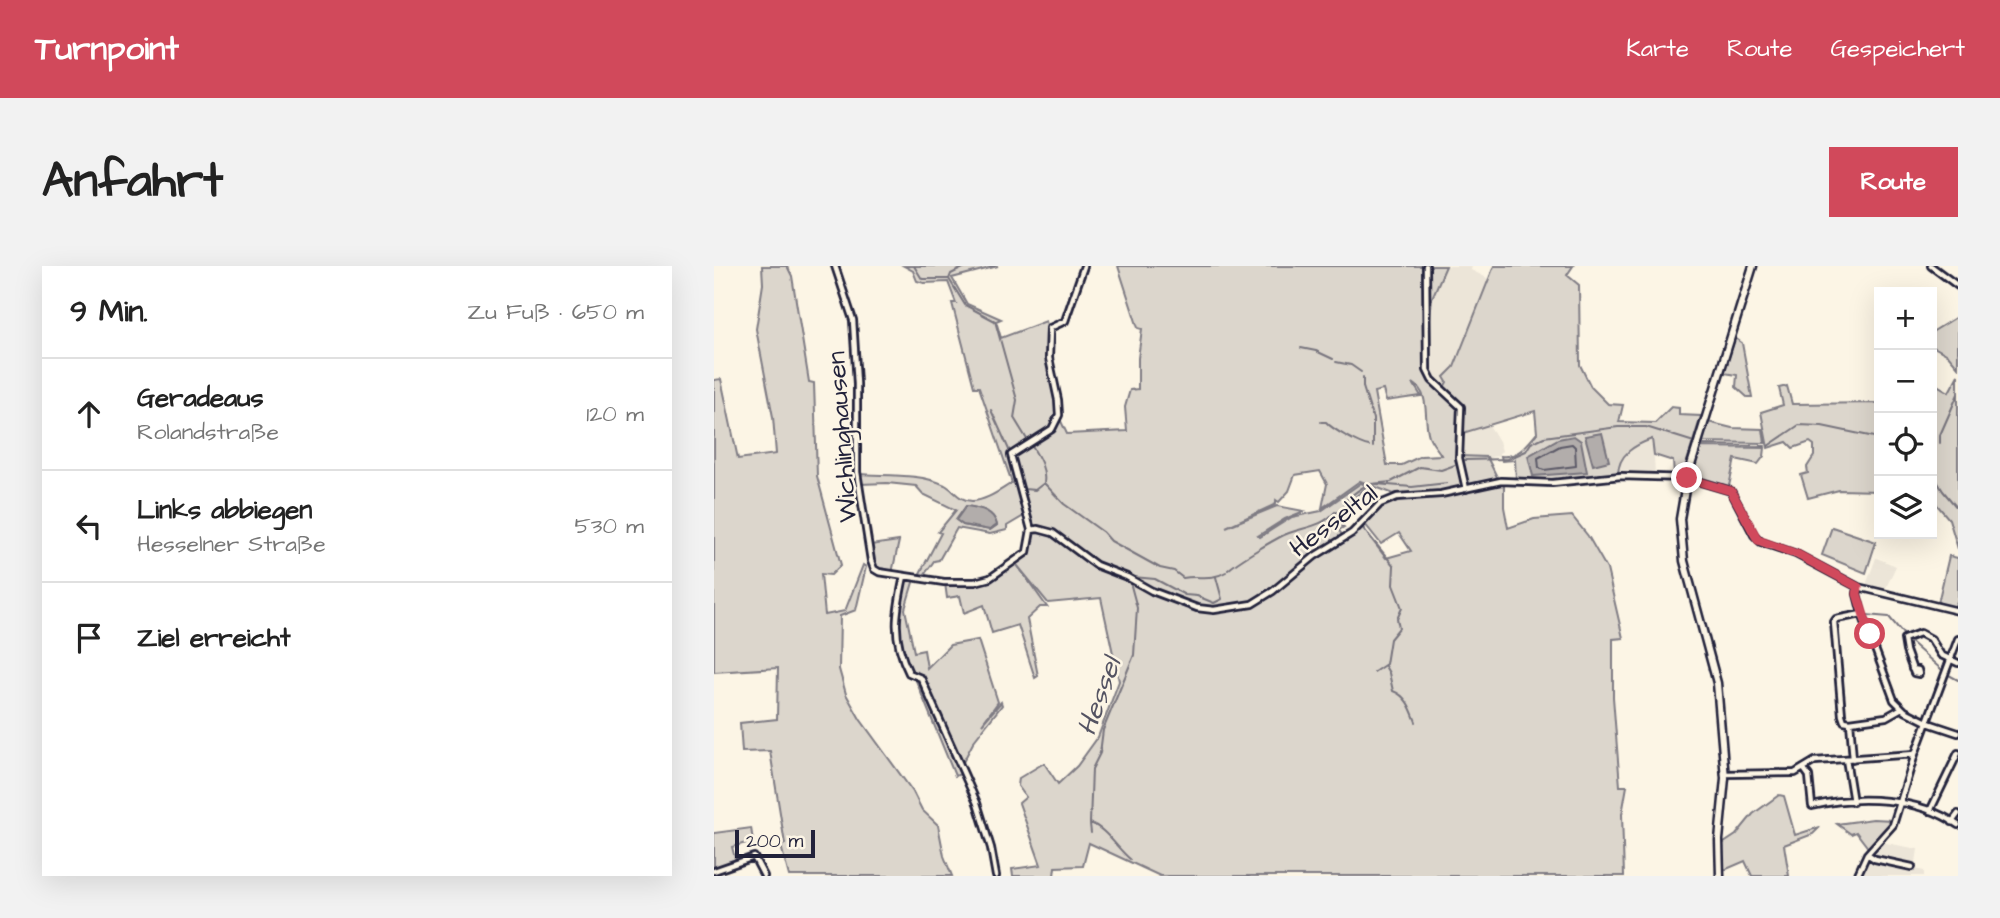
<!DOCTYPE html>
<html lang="de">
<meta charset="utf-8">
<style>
body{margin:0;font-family:"Architects Daughter",sans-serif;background:#f2f2f2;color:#222}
.controls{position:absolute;right:21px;top:21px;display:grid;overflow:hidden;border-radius:0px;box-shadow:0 7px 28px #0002}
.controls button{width:63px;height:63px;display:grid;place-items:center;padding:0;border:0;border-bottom:2px solid #e0e0e0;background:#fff;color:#222;font:35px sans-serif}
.scale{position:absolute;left:21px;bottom:18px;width:80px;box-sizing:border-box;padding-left:7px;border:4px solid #22223b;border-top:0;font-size:19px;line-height:24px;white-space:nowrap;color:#22223b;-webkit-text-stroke:5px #fcf5e5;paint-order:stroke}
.stop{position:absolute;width:21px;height:21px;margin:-16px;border:5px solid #d1495b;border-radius:50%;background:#fff}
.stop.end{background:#d1495b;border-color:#fff;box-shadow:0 2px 7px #0008}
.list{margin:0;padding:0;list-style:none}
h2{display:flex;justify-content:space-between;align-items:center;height:91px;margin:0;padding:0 28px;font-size:30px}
h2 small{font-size:23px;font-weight:400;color:#767676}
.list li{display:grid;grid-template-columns:46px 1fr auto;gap:21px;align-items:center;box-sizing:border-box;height:112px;padding:0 28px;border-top:2px solid #e0e0e0}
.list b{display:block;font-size:26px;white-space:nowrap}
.list p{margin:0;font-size:23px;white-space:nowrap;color:#767676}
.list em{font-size:23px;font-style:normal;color:#767676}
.icon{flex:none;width:38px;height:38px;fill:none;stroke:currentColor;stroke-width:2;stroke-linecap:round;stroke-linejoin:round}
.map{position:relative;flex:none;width:1244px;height:610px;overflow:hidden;border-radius:0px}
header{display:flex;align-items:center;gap:42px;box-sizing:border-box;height:98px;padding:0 35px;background:#d1495b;color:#fff}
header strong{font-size:33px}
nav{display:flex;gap:38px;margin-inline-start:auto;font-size:24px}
.intro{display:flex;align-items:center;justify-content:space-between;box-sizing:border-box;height:168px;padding:0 42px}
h1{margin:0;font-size:49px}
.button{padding:18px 32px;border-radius:0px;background:#d1495b;color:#fff;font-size:24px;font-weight:700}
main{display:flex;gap:42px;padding:0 42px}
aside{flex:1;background:#fff;border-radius:0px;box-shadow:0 7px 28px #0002}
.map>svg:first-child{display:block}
.built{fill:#ece5d8}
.green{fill:#dcd6cc;stroke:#7f7c84;stroke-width:2;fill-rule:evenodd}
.water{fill:#b2adab;stroke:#78757e;stroke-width:2}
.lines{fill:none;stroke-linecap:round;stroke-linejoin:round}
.shore{stroke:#5c5a68;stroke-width:2}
.stream{stroke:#78757e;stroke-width:2}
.minor-casing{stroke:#22223b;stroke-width:10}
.major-casing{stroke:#22223b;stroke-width:11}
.minor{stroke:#fcf5e5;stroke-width:4.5}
.major{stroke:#fcf5e5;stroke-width:6}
.route{stroke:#d1495b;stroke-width:9}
.labels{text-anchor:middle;stroke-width:5;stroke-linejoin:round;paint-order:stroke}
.street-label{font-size:26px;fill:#22223b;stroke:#fcf5e5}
.water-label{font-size:28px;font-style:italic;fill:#545362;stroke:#fcf5e5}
</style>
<header>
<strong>Turnpoint</strong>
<nav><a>Karte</a><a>Route</a><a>Gespeichert</a></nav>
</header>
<div class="intro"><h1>Anfahrt</h1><a class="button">Route</a></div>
<main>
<aside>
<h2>9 Min.<small>Zu Fuß · 650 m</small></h2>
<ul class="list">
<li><svg class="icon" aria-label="ahead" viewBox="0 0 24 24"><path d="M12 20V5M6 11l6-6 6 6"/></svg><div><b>Geradeaus</b><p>Rolandstraße</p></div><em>120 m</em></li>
<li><svg class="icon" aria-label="left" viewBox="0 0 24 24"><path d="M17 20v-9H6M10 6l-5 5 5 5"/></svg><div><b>Links abbiegen</b><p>Hesselner Straße</p></div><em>530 m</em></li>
<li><svg class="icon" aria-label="arrive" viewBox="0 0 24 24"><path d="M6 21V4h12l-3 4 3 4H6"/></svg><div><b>Ziel erreicht</b></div></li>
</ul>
</aside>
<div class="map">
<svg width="1244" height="610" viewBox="0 0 1244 610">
<rect width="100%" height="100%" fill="#fcf5e5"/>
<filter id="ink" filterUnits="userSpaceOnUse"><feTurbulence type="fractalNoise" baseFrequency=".0143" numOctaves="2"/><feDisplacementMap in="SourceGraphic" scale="14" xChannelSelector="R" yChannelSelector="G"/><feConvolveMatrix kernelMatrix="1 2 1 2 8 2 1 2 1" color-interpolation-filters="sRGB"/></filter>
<g filter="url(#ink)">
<path class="built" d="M 732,0 L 758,0 L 757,4 L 775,13 L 740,101 L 730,110 L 733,116 L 729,123 L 720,115 L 716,107 L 713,53 L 716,52 L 718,32 Z
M 775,159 L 785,175 L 788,185 L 785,187 L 785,190 L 777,191 L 778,195 L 775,195 L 773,191 L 746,190 L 749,167 Z
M 939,173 L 941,208 L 904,209 L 907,194 L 913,187 L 919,182 Z
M 1162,292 L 1182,300 L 1171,324 L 1152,319 Z
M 1167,576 L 1204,583 L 1201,603 L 1210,605 L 1210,610 L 1146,610 L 1154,590 Z"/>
<path class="green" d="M 48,0 L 73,0 L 78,10 L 95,116 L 100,117 L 103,210 L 127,299 L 117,309 L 107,308 L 111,349 L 131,345 L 149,299 L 152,301 L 142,344 L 126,350 L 125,403 L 132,428 L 146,453 L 199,526 L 208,544 L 224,559 L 230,590 L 238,610 L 75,610 L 67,580 L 71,578 L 56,485 L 28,486 L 26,457 L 63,453 L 64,402 L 0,406 L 0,114 L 7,113 L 24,193 L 62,188 L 59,151 L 42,63 L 49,18 Z
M 190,0 L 284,0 L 238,12 L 253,38 L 287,53 L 282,55 L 287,72 L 332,55 C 336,68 333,81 335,94 C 337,118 349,137 339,160 L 341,161 L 346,153 L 353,168 L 413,165 L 411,141 L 416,124 L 424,123 L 424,92 L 428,63 L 424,62 L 404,0 L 732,0 L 718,32 L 716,53 L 711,53 L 714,109 L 746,142 L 747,152 L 742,187 L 748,222 L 727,227 L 685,230 L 646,215 L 608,242 L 613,218 L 606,205 L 581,209 L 575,225 L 565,236 L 562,234 L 562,238 L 512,261 L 563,240 L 590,245 L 571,253 L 544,270 L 546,271 L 578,251 L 607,245 L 647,217 L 654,220 L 618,251 L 630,261 L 625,264 L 629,271 L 626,273 L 627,275 L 648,261 L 672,292 L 697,285 L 685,267 L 667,278 L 651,258 L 666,240 L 676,234 L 727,229 L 786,217 L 790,218 L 790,241 L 794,262 L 820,253 L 858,250 L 874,270 L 893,303 L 909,372 L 899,373 L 899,431 L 906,520 L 913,520 L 908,548 L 910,610 L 446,610 L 375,577 L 369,600 L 341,601 L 340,610 L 299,610 L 298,603 L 327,599 L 305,537 L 312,531 L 304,520 L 305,512 L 330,497 L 344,518 L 363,500 L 384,471 L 405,415 L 387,332 L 334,337 L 303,299 L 333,341 L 326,341 L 313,353 L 324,410 L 321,412 L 304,359 L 278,367 L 270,339 L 250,347 L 246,330 L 233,332 L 231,317 C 269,317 282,313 312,289 L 318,266 C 346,262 361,292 384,302 C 395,308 408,311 419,317 L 424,316 C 410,307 392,304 379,295 C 358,281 344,263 317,260 L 311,230 L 299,190 L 313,178 L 297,186 L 296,189 L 313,248 L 293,260 L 293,264 L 276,268 L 243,262 L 225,294 L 220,295 L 208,312 L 204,311 L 227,267 L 224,266 L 242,244 L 209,228 L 202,220 L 173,217 L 146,218 L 145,208 C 172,210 206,207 231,219 C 240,224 246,235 258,235 C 272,235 286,224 298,217 L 265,121 L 260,121 L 238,37 L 242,37 L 234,16 L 210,17 L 203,15 L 199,5 ZM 699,117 C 717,128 709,153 715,170 C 718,178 724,183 727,189 L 707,190 L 688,199 L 673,199 L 660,126 L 669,124 L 672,135 L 707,130 ZM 252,240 C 265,242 279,244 283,259 L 276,264 L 249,259 L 243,254 Z
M 780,0 L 859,0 L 853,9 L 865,19 L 866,99 L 877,121 L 894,138 L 909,139 L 905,156 L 941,157 L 957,141 L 965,142 L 965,149 L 987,150 L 969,208 L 960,208 L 959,195 L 940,189 L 938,173 C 921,179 904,188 904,209 L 879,209 L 838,216 L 802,214 L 801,194 L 788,195 L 787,190 C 804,192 813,179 823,167 L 821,145 L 749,167 L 749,141 L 729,123 L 733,116 L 730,111 L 740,101 Z
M 1244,50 L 1244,101 L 1234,89 L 1218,80 L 1218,66 Z
M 1021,72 L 1028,77 L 1038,131 L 1033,131 L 1022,121 L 1023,109 L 1010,107 Z
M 1244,109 L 1244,283 L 1235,253 L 1218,233 L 1218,116 L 1235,126 Z
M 1073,120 L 1078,138 L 1165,137 L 1165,225 L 1125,224 L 1094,232 L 1087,209 L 1094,207 L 1093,201 L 1100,190 L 1100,179 L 1096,176 L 1079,182 L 1073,176 L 1054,182 L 1047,146 L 1069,139 L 1065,122 Z
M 994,156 L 1018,162 L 1049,163 L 1051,177 L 987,176 Z
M 986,181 L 1051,182 L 1050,190 L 1044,198 L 1021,193 L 1015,220 L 982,210 L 979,201 Z
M 746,190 L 773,191 L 784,213 L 754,219 Z
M 1118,261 L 1162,276 L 1152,307 L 1108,289 Z
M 185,275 L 178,307 L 160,301 L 156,279 Z
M 1235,290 L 1244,292 L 1244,334 L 1240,341 L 1224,337 Z
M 190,311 L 200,313 L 191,343 L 200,386 L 210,384 L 213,402 L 236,379 L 264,374 L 284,436 L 268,458 L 287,436 L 288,439 L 260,475 L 246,502 L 206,413 L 247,508 L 241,510 L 201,412 L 195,411 L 182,364 Z
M 1065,529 L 1070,530 L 1081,569 L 1106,561 L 1099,568 L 1070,579 L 1075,610 L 1038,610 L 1031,595 L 1008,605 L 1007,579 L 1022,569 L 1039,548 Z
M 1159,553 L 1179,554 L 1177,559 L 1155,583 L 1142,566 L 1137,568 L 1123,558 Z
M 37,562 L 39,575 L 18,581 L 22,596 L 0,604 L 0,567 Z"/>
<path class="water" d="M 888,167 L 895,195 L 879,199 L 871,170 Z
M 860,170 L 867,175 L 873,206 L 819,210 L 814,190 L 844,173 Z
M 252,240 C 265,242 280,244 283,259 L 276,264 L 249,259 L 242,254 Z"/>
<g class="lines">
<path class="shore" d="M 858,178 L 861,181 L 862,200 L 830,204 L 825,202 L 824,192 L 846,180 Z"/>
<path class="stream" d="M 200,0 L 208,13 L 235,13 L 251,39 L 281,55 L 303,134 L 300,152 L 314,175
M 235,13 L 237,8 L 253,0
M 587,82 L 602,85 L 619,93
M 622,96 L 637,99 L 647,106
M 649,111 L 649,121 L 659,153 L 659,181
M 277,144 L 296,186
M 607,156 L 612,156 C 618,163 646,179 655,180
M 1226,177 L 1226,169 L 1244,128
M 317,179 C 325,191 332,203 330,217 L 350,238 L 389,266 L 397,275 L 446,302 L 460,305 L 469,312 C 485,309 497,315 512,306
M 987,179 L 1051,180
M 1054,180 L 1085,159 L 1108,160 L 1165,172
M 751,194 L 794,193 L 812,185 L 817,177 L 830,171 L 904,161 L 932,161 L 980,176
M 301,197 L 310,223 L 321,224 L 330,217
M 1218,207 L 1229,225 L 1244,243
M 657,218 L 677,216 L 706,201 L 727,204 L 741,199
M 662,218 L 698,221 L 733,217
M 965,241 L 969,219
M 649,262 L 680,300 L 679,319 L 688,342 L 683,353 L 685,362 L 676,373 L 672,398 L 660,406
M 964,267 L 966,286
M 514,304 C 524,295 553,278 566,271 C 584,261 607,263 621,246 L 626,247 L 630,244 L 631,235 C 638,229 645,223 653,219
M 419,311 L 441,313 L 471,329 L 483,330 L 500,337 L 508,333 L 502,311
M 1152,349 L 1175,351 L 1190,369
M 1194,374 L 1228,404
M 671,400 L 675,407 L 679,425 C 693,430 697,443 702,456
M 1233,408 L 1244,414
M 376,558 L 377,567
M 1002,576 L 1003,609
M 416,593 C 404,583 390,561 376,557 L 378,503 L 386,487 L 389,464 L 420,389 L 423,342 L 416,316"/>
<defs>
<path id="minor" d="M 121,0 L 139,54 L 143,118 L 143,206 L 157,295 L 160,303 L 165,306 L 230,316 L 261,316 L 276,312 L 313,286 L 317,264 L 297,189 L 338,163 L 345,149 L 344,134 L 335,92 L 336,62 L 351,55 L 370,0
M 712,0 L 713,104 L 718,114 L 747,141 L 745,192 L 752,223
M 1217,0 L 1244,20
M 317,264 L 324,263 L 339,267 L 382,299 L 413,311 L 438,325 L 483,342 L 500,344 L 538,338 L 559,325 L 601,290 L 638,267 L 666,238 L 683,231 L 727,228 L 787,215 L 838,217 L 907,210 L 973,212 L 1017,225 L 1040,269 L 1047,276 L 1082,288 L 1144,321 L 1244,345
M 190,310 C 182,347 177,371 195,407 L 207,412 L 263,537 L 277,582 L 282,610
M 1144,321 L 1143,328 L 1148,348 L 1180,434 L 1191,445 L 1217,458 L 1244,467
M 1198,403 L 1204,404 L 1205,408 L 1200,407 L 1192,385 L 1190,373 L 1206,367 L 1217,373 L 1227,389 L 1244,397
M 1136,456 L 1130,455 L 1128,449 L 1120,356 L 1122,353 L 1148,348
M 1136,456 L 1172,451 L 1188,442
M 1136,456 L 1139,493
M 1132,493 L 1139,536
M 1090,503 L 1095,510 L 1098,540 C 1144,529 1204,531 1244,559
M 1011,508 L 1081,507 L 1101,495 L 1201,488
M 1216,545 L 1244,487
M 1238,556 L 1244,548
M 1153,588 L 1161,593 L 1198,601
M 0,605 L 40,591 L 50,610
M 1143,610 L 1153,588 L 1179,559 L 1201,488 L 1244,373"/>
<path id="major" d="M 1006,610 L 1005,574 L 1011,512 L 1003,417 L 970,295 L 966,253 L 973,212 L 1039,0"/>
</defs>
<use href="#minor" class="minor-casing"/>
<use href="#major" class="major-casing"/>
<use href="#minor" class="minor"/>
<use href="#major" class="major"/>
</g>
</g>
<g class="lines" filter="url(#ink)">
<path class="route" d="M 973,212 L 1017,225 L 1044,274 L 1083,288 L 1144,321 L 1143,328 L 1156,368"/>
</g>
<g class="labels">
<g class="street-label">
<text transform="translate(127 171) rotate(-94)" y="9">Wichlinghausen</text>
<text transform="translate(619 254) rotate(-37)" y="9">Hesseltal</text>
</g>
<g class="water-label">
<text transform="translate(384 430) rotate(-70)" y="10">Hessel</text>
</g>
</g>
</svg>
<div class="controls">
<button>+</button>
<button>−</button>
<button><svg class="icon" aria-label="locate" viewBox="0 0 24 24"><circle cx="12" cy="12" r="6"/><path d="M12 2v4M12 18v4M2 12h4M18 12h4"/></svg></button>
<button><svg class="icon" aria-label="layers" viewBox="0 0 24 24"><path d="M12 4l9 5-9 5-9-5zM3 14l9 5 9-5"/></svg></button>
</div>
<div class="scale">200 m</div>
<div class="stop" style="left:1156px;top:368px"></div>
<div class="stop end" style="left:973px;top:212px"></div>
</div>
</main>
